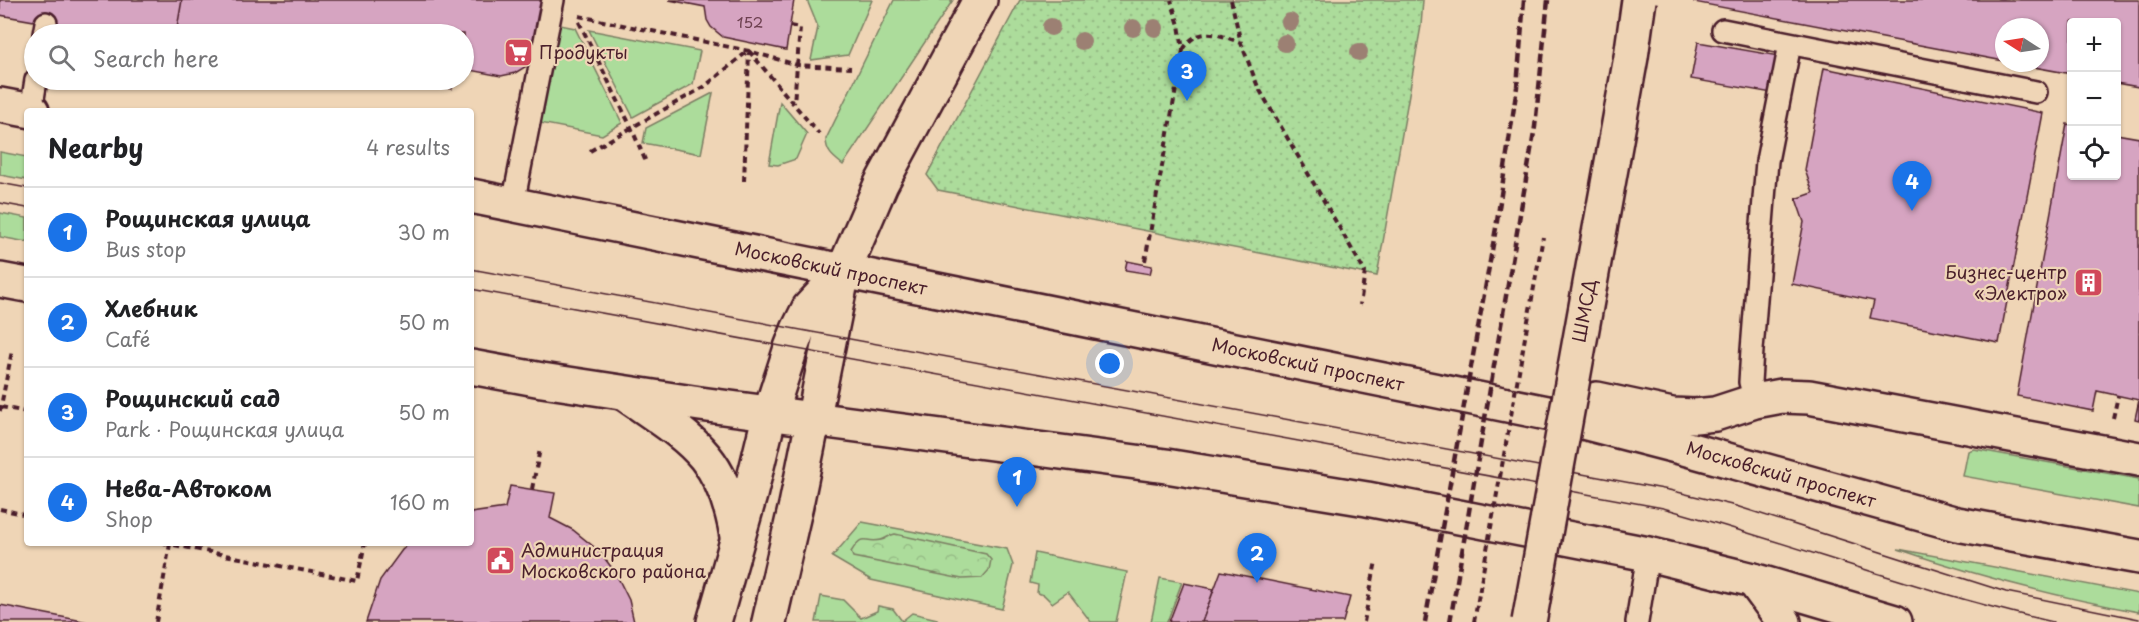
<!DOCTYPE html>
<meta charset="utf-8">
<style>
body{margin:0;font-family:"Playpen Sans",sans-serif;background:#f6f6f6;color:#202124}
.controls{position:absolute;right:18px;top:18px;display:grid;overflow:hidden;border-radius:6px;box-shadow:0 2px 4px #0004}
.controls button{width:54px;height:54px;display:grid;place-items:center;padding:0;border:0;border-bottom:2px solid #e0e0e0;background:#fff;color:#202124;font:30px sans-serif}
.compass{position:absolute;left:1995px;top:18px;width:54px;height:54px;border-radius:50%;background:#fff;box-shadow:0 2px 4px #0004;rotate:282deg}
.you{position:absolute;left:1110px;top:364px;width:21px;height:21px;margin:-15px;border:4px solid #fff;border-radius:50%;background:#1a73e8;box-shadow:0 0 0 9px #1a73e833}
.badge{display:grid;place-items:center;width:39px;height:39px;border-radius:50%;background:#1a73e8;color:#fff;font-size:20px;font-weight:700}
.pin{position:absolute;translate:-50% -50px;filter:drop-shadow(0 2px 3px #0008)}
.pin::after{content:'';position:absolute;top:32px;width:21px;height:18px;background:inherit;clip-path:polygon(0 0,100% 0,50% 100%)}
.list{margin:0;padding:0;list-style:none}
h2{display:flex;justify-content:space-between;align-items:center;height:78px;margin:0;padding:0 24px;font-size:26px}
h2 small{font-size:20px;font-weight:400;color:#757577}
.list li{display:grid;grid-template-columns:39px 1fr auto;gap:18px;align-items:center;box-sizing:border-box;height:90px;padding:0 24px;border-top:2px solid #e0e0e0}
.list b{display:block;font-size:22px;white-space:nowrap}
.list p{margin:0;font-size:20px;white-space:nowrap;color:#757577}
.list em{font-size:20px;font-style:normal;color:#757577}
.icon{flex:none;width:33px;height:33px;fill:none;stroke:currentColor;stroke-width:2;stroke-linecap:round;stroke-linejoin:round}
.map{position:relative;flex:none;width:2139px;height:622px;overflow:hidden}
.search{position:absolute;background:#fff;box-shadow:0 2px 4px #0004;left:24px;top:24px;width:450px;height:66px;display:flex;align-items:center;gap:15px;box-sizing:border-box;padding:0 21px;border-radius:33px;color:#757577;font-size:22px}
.panel{position:absolute;background:#fff;box-shadow:0 2px 4px #0004;left:24px;top:108px;width:450px;height:438px;border-radius:6px}
.map>svg:first-child{display:block}
.grass{fill:#acdc9b;stroke:#7b7e63;stroke-width:1.5}
.forest{fill:url(#forest-crowns);stroke:#7b7e63;stroke-width:1.5}
.park{fill:url(#park-dots);stroke:#7b7e63;stroke-width:1.5}
.building{fill:#d6a4c1;stroke:#4a1f2b;stroke-width:1.5}
.lines{fill:none;stroke-linecap:round;stroke-linejoin:round}
.lane-casing{stroke:#4a1f2b;stroke-width:26}
.street-casing{stroke:#4a1f2b;stroke-width:38}
.secondary-casing{stroke:#4a1f2b;stroke-width:38}
.primary-casing{stroke:#4a1f2b;stroke-width:38}
.path{stroke:#4a1f2b;stroke-width:4;stroke-dasharray:6 4.5;stroke-linecap:butt}
.lane{stroke:#efd5b6;stroke-width:21}
.street{stroke:#efd5b6;stroke-width:33}
.secondary{stroke:#efd5b6;stroke-width:33}
.primary{stroke:#efd5b6;stroke-width:33}
.tram{stroke:#4a1f2b;stroke-width:1.5}
.rail{stroke:#4a1f2b;stroke-width:4.5;stroke-dasharray:9 4.5;stroke-linecap:butt}
.primary-bridge-casing{stroke:#4a1f2b;stroke-width:38;stroke-linecap:butt}
.path-bridge{stroke:#4a1f2b;stroke-width:4;stroke-dasharray:6 4.5;stroke-linecap:butt}
.primary-bridge{stroke:#efd5b6;stroke-width:33}
.tree{fill:#9c8073}
.labels{text-anchor:middle;stroke-width:4.5;stroke-linejoin:round;paint-order:stroke}
.number-label{font-size:15px;fill:#6d4050}
.poi-label{font-size:18px;fill:#4a1f2b;stroke:#efd5b6;text-anchor:start}
.street-label{font-size:18px;fill:#4a1f2b;stroke:#efd5b6}
</style>
<div class="map">
<svg width="2139" height="622" viewBox="0 0 2139 622">
<defs>
<pattern id="forest-crowns" width="20" height="18" patternUnits="userSpaceOnUse" patternTransform="scale(1.5)"><rect width="20" height="18" fill="#acdc9b"/><path d="M2 6a3 3 0 1 1 6 0M12 15a3 3 0 1 1 6 0" fill="none" stroke="#96bc86"/></pattern>
<pattern id="park-dots" width="8" height="8" patternUnits="userSpaceOnUse" patternTransform="scale(1.5)"><rect width="8" height="8" fill="#acdc9b"/><path d="M2 2h.1M6 6h.1" fill="none" stroke="#96bc86" stroke-width="1.8" stroke-linecap="round"/></pattern>
</defs>
<rect width="100%" height="100%" fill="#efd5b6"/>
<filter id="ink" filterUnits="userSpaceOnUse"><feTurbulence type="fractalNoise" baseFrequency=".0167" numOctaves="2"/><feDisplacementMap in="SourceGraphic" scale="12" xChannelSelector="R" yChannelSelector="G"/><feConvolveMatrix kernelMatrix="1 2 1 2 8 2 1 2 1" color-interpolation-filters="sRGB"/></filter>
<g filter="url(#ink)">
<path class="grass" d="M 807,0 L 872,0 L 848,55 L 811,60 L 818,27 Z
M 894,0 L 953,0 L 843,165 C 833,157 826,152 826,139 Z
M 555,24 L 575,28 L 622,123 L 602,135 L 535,122 Z
M 589,30 L 700,51 L 693,84 L 633,117 Z
M 713,93 L 701,154 L 643,143 L 646,128 Z
M 780,102 L 807,134 L 796,159 L 778,165 L 769,164 Z
M 0,152 L 27,157 L 27,180 L 0,175 Z
M 0,213 L 27,218 L 27,242 L 0,237 Z
M 1974,449 L 2139,479 L 2139,508 L 1963,476 L 1968,451 Z
M 862,522 L 1007,549 L 1013,565 L 1002,609 L 871,580 L 832,557 Z
M 1898,549 L 2139,594 L 2139,612 C 2057,597 1977,576 1898,549 Z
M 1035,553 L 1127,572 L 1116,622 L 1091,622 L 1068,592 L 1052,603 L 1044,595 L 1037,593 L 1038,585 L 1030,583 Z
M 1160,578 L 1182,582 L 1167,622 L 1151,622 Z
M 821,596 L 843,600 L 861,618 L 877,611 L 878,606 L 893,609 L 902,621 L 912,613 L 937,619 L 939,622 L 816,622 Z"/>
<path class="forest" d="M 895,534 L 986,554 L 991,560 L 989,570 L 982,578 L 962,579 L 853,557 L 851,552 C 864,531 863,544 881,540 C 886,539 889,535 895,534 Z"/>
<path class="park" d="M 1020,0 L 1423,0 L 1421,26 L 1377,276 L 938,190 L 927,175 Z"/>
<path class="building" d="M 0,0 L 182,0 L 176,34 L 108,34 L 0,15 Z
M 182,0 L 545,0 L 536,54 L 525,67 L 515,73 L 501,76 L 464,69 L 464,34 L 176,34 Z
M 669,0 L 794,0 L 786,50 L 723,37 L 711,27 L 707,20 L 705,7 Z
M 1694,0 L 2139,0 L 2139,87 L 2116,83 L 2116,22 L 2072,22 L 2072,74 L 2012,63 L 2040,63 L 2040,27 L 2004,27 L 2004,61 L 1694,2 Z
M 1698,42 L 1779,56 L 1772,93 L 1691,79 Z
M 1824,68 L 2043,113 L 1999,343 L 1870,318 L 1874,301 L 1792,284 L 1804,222 L 1796,199 L 1813,193 L 1805,170 Z
M 402,80 L 455,80 L 452,89 Z
M 2067,124 L 2072,125 L 2072,176 L 2116,176 L 2116,134 L 2139,138 L 2139,420 L 2135,419 L 2139,400 L 2097,391 L 2093,411 L 2017,396 Z
M 1127,261 L 1152,266 L 1150,274 L 1125,270 Z
M 510,486 L 555,493 L 550,518 L 573,530 L 599,551 L 615,572 L 629,600 L 634,622 L 366,622 L 380,580 L 402,550 L 410,543 L 471,543 L 471,513 L 505,508 Z
M 1221,571 L 1350,597 L 1343,622 L 1202,622 Z
M 1184,583 L 1214,589 L 1202,622 L 1169,622 Z
M 0,605 L 88,622 L 0,622 Z"/>
<g class="lines">
<defs>
<path id="lane" d="M 1723,30 L 2036,92
M 44,34 L 46,23
M 31,111 L 36,80
M 513,204 L 553,0
M 1755,401 L 1750,382 L 1752,350 L 1767,161 L 1790,44
M 1637,622 L 1648,554"/>
<path id="street" d="M 1552,414 L 1597,399 L 1672,415 L 1695,416 L 1715,414 L 1755,401 L 1782,396 L 1809,397 L 2139,459
M 1753,580 L 1784,622"/>
<path id="secondary" d="M 624,393 C 688,438 723,453 737,536
M 714,622 L 750,495 L 770,413 L 791,348 L 798,330 L 809,308 L 843,272
M 769,622 L 796,505 L 843,272 L 881,184 L 980,0"/>
<path id="primary" d="M 0,105 L 32,111
M 471,196 L 1552,414 L 1684,448 L 1957,524 L 2139,557
M 0,280 L 27,285
M 471,367 L 542,380 L 700,404 L 1166,466 L 1367,499 L 1648,554 L 1753,580 L 1895,622"/>
</defs>
<use href="#lane" class="lane-casing"/>
<use href="#street" class="street-casing"/>
<use href="#secondary" class="secondary-casing"/>
<use href="#primary" class="primary-casing"/>
<path class="path" d="M 1231,0 L 1241,43 L 1258,87 L 1365,272 L 1360,305
M 579,16 L 749,51 L 797,65 L 851,68
M 579,22 L 631,127 L 646,162
M 790,26 L 800,28 L 794,103
M 1183,50 C 1197,25 1220,34 1241,43
M 749,51 L 819,134
M 590,151 L 704,87 L 748,51
M 744,181 L 749,52
M 1145,261 L 1183,50 L 1179,25 L 1171,0
M 1,407 L 27,412
M 0,411 L 12,351
M 2113,418 L 2118,396
M 532,489 L 540,449
M 0,509 L 27,515
M 164,543 L 357,581 L 365,543
M 156,622 L 170,544
M 1364,622 L 1376,561"/>
<use href="#lane" class="lane"/>
<use href="#street" class="street"/>
<use href="#secondary" class="secondary"/>
<use href="#primary" class="primary"/>
<path class="tram" d="M 0,183 L 27,188
M 0,203 L 27,208
M 471,269 L 1669,490 L 1736,506 L 2006,592 L 2139,619
M 471,289 L 1663,508 C 1794,544 1921,592 2053,622"/>
<path class="rail" d="M 1425,622 L 1496,228 L 1517,87 L 1524,0
M 1450,622 L 1535,127 L 1548,0"/>
<defs>
<path id="primary-bridge" d="M 1529,622 L 1631,57 L 1639,0"/>
</defs>
<use href="#primary-bridge" class="primary-bridge-casing"/>
<path class="path-bridge" d="M 1474,622 L 1543,237"/>
<use href="#primary-bridge" class="primary-bridge"/>
</g>
<g class="tree">
<circle cx="1290" cy="22" r="9"/>
<circle cx="1051" cy="27" r="9"/>
<circle cx="1133" cy="28" r="9"/>
<circle cx="1155" cy="28" r="9"/>
<circle cx="1082" cy="41" r="9"/>
<circle cx="1285" cy="43" r="9"/>
<circle cx="1359" cy="52" r="9"/>
</g>
</g>
<defs>
<symbol id="supermarket-square" viewBox="-11 -11 22 22"><rect x="-9" y="-9" width="18" height="18" rx="4" fill="#d1495b" stroke="#efd5b6"/><path d="M-6-5.5h2.5l.6 2H6L4.5 2H-2.5L-4.4-4H-6ZM-1.5 3.2a1.3 1.3 0 1 0 .1 0ZM3 3.2a1.3 1.3 0 1 0 .1 0Z" fill="#fff"/></symbol>
<symbol id="building-square" viewBox="-11 -11 22 22"><rect x="-9" y="-9" width="18" height="18" rx="4" fill="#d1495b" stroke="#efd5b6"/><path d="M-4-6H4V6H1V3H-1V6H-4ZM-2.5-4.3h1.7v1.8h-1.7ZM.8-4.3h1.7v1.8H.8ZM-2.5-1h1.7V.8h-1.7ZM.8-1h1.7V.8H.8Z" fill="#fff"/></symbol>
<symbol id="civic-square" viewBox="-11 -11 22 22"><rect x="-9" y="-9" width="18" height="18" rx="4" fill="#d1495b" stroke="#efd5b6"/><path d="M-.6-6.5H3V-4.5H.6V-3L4-1V1h2V6H-6V1h2V-1L-.6-3ZM-1.2 2.5V6h2.4V2.5Z" fill="#fff"/></symbol>
</defs>
<g fill-rule="evenodd">
<use href="#supermarket-square" x="502" y="36" width="33" height="33"/>
<use href="#building-square" x="2072" y="266" width="33" height="33"/>
<use href="#civic-square" x="484" y="544" width="33" height="33"/>
</g>
<g class="labels">
<g class="number-label">
<text x="750" y="28">152</text>
</g>
<g class="poi-label">
<text x="539" y="59">Продукты</text>
<text x="2067" y="279" text-anchor="end">Бизнес-центр<tspan x="2067" dy="21">«Электро»</tspan></text>
<text x="521" y="557">Администрация<tspan x="521" dy="21">Московского района</tspan></text>
</g>
<g class="street-label">
<text transform="translate(831 269) rotate(12)" y="6">Московский проспект</text>
<text transform="translate(1585 311) rotate(-80)" y="6">ШМСД</text>
<text transform="translate(1308 365) rotate(12)" y="6">Московский проспект</text>
<text transform="translate(1781 475) rotate(16)" y="6">Московский проспект</text>
</g>
</g>
</svg>
<div class="controls">
<button>+</button>
<button>−</button>
<button><svg class="icon" aria-label="locate" viewBox="0 0 24 24"><circle cx="12" cy="12" r="6"/><path d="M12 2v4M12 18v4M2 12h4M18 12h4"/></svg></button>
</div>
<svg class="compass" viewBox="-18 -18 36 36"><path d="M0-13l5 13h-10z" fill="#e53935"/><path d="M0 13l5-13h-10z" fill="#757577"/></svg>
<div class="you"></div>
<div class="pin badge" style="left:1017px;top:507px">1</div>
<div class="pin badge" style="left:1257px;top:583px">2</div>
<div class="pin badge" style="left:1187px;top:101px">3</div>
<div class="pin badge" style="left:1912px;top:211px">4</div>
<div class="search"><svg class="icon" aria-label="search" viewBox="0 0 24 24"><circle cx="10" cy="10" r="6"/><path d="M15 15l6 6"/></svg>Search here</div>
<section class="panel">
<h2>Nearby<small>4 results</small></h2>
<ul class="list">
<li><span class="badge">1</span><div><b>Рощинская улица</b><p>Bus stop</p></div><em>30 m</em></li>
<li><span class="badge">2</span><div><b>Хлебник</b><p>Café</p></div><em>50 m</em></li>
<li><span class="badge">3</span><div><b>Рощинский сад</b><p>Park · Рощинская улица</p></div><em>50 m</em></li>
<li><span class="badge">4</span><div><b>Нева-Автоком</b><p>Shop</p></div><em>160 m</em></li>
</ul>
</section>
</div>
